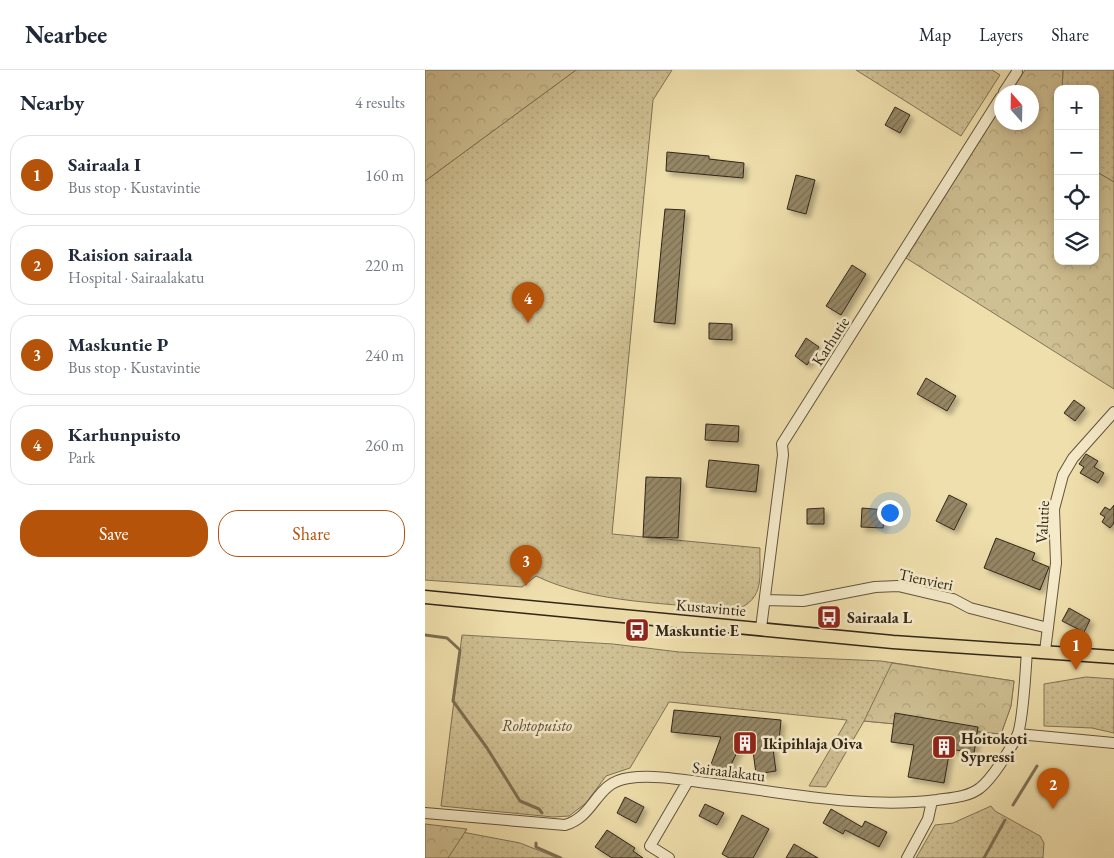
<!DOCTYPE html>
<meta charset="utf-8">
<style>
body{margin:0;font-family:"EB Garamond",serif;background:#f6f6f7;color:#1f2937}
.controls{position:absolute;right:15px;top:15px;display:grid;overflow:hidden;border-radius:10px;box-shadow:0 2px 8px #0003}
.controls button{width:45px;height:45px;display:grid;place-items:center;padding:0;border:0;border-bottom:1px solid #e0e1e3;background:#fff;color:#1f2937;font:25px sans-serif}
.compass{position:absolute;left:569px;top:15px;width:45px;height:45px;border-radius:50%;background:#fff;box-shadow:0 2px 8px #0003;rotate:340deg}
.you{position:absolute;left:464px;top:442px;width:18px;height:18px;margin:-12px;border:4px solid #fff;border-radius:50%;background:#1a73e8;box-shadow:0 0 0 8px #1a73e833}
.badge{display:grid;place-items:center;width:32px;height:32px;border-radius:50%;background:#b45309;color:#fff;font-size:16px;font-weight:700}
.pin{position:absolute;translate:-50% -41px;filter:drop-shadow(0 1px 2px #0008)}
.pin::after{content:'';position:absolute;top:26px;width:18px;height:15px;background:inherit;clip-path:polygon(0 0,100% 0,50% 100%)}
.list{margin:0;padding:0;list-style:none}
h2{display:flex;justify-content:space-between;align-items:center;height:65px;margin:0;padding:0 20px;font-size:21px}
h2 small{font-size:16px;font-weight:400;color:#747a83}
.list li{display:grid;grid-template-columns:32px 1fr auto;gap:15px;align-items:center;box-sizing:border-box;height:80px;margin:0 10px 10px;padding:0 10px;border:1px solid #e0e1e3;border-radius:20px}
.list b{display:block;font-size:19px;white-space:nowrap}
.list p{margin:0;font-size:16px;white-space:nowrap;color:#747a83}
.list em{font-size:16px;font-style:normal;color:#747a83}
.actions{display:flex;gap:10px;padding:15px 20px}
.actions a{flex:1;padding:11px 0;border:1px solid #b45309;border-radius:20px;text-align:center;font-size:18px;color:#b45309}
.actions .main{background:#b45309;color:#fff}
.icon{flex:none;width:28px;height:28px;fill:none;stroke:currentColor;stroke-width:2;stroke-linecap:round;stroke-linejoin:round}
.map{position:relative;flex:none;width:689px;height:788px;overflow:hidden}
header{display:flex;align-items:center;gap:30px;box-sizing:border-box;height:70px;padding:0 25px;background:#fff;border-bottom:1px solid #e0e1e3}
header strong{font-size:24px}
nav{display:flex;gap:28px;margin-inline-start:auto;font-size:18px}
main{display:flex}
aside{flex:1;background:#fff}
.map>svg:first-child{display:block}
.grass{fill:url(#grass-dots);stroke:#817356}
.forest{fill:url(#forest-crowns);stroke:#817356}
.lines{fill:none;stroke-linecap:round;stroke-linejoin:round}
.stream{stroke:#7d6f53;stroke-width:3}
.building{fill:url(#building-hatch);stroke:#332619;filter:url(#shadow)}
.minor-casing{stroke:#62543e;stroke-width:12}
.major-casing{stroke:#332619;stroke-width:15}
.minor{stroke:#f5eac9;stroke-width:10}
.major{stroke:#efdfac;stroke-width:12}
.labels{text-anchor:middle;stroke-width:5;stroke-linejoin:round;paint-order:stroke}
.street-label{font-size:16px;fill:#332619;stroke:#f5eac9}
.poi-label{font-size:16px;font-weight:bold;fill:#332619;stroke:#f5eac9;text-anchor:start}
.park-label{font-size:16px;font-style:italic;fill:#5a4c38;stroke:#f5eac9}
</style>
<header>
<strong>Nearbee</strong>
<nav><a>Map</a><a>Layers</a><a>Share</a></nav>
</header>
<main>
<aside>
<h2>Nearby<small>4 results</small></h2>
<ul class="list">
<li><span class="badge">1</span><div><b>Sairaala I</b><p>Bus stop · Kustavintie</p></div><em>160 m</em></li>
<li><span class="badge">2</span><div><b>Raision sairaala</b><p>Hospital · Sairaalakatu</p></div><em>220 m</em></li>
<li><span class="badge">3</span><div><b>Maskuntie P</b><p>Bus stop · Kustavintie</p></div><em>240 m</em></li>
<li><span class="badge">4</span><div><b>Karhunpuisto</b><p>Park</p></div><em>260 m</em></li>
</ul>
<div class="actions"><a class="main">Save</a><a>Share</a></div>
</aside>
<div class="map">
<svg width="689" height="788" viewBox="0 0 689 788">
<defs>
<pattern id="grass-dots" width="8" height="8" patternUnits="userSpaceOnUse" patternTransform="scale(1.25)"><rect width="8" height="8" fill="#cfc093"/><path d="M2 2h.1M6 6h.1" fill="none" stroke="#b2a57e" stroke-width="1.8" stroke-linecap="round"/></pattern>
<pattern id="forest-crowns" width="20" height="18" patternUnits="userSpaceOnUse" patternTransform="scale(1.25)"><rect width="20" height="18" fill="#cfc093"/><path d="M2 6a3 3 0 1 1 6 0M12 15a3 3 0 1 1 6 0" fill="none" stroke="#b2a57e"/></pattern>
<pattern id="building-hatch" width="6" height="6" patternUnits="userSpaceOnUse" patternTransform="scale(1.25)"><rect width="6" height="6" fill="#958665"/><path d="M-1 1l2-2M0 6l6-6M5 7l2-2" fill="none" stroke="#7a6d52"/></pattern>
<filter id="shadow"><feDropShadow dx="4" dy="4" stdDeviation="2.5" flood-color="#0004"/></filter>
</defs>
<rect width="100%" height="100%" fill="#efdfac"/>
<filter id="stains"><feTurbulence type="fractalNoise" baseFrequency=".004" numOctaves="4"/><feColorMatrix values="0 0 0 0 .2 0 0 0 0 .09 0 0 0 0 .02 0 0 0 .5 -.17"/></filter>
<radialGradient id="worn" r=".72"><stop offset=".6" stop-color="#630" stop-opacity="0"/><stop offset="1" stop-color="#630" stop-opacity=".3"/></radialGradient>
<path class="grass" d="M 151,0 L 247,0 L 228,30 L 187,464 L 335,478 C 334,506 341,528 311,540 C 246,533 169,534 111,506 L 97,517 L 0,510 L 0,111 Z
M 431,0 L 567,0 L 575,5 L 536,66 Z
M 638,0 L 689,0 L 689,112 L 670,101 L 670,19 L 637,19 Z
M 37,565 L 188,574 L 254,582 L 456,591 L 589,611 L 586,636 L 576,664 L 439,651 L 401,717 L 384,716 L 422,650 L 244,632 L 205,698 L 181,706 L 161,733 L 144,746 L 128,747 L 16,736 Z
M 661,607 L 689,609 L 689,663 L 667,658 L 619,656 L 619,614 Z
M 566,736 L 570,741 L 615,766 L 619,773 L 618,788 L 491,788 L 510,755 L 528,753 Z
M 0,755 L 95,773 L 133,788 L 0,788 Z"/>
<path class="forest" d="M 0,0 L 151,0 L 0,111 Z
M 600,0 L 638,0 L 637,19 L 633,19 L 633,191 L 670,191 L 670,101 L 689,112 L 689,319 L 481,188 L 576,37 L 576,52 L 606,52 L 606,22 L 586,22 Z
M 467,593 L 589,611 L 586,636 L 576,664 L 439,651 Z
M 0,754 L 42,759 L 23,788 L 0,788 Z"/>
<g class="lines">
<path class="stream" d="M 0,565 L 22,568 L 35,580 L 28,631 L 62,678 L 95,731 L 114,739 L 117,743
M 588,735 L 612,696
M 111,773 L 111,777 L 136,788
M 559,788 L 580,750"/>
</g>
<path class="building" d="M 470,37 L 485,45 L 475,63 L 460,55 Z
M 242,82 L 284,86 L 284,89 L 319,93 L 318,108 L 241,101 Z
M 371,105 L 390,110 L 381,144 L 362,139 Z
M 240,139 L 260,140 L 250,254 L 229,252 Z
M 427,195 L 441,204 L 416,245 L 401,236 Z
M 284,253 L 307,254 L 307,270 L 284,269 Z
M 381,268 L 394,277 L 382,295 L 370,286 Z
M 501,308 L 531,326 L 522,341 L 492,324 Z
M 649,330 L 660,338 L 650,351 L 639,343 Z
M 281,354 L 314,356 L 313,372 L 280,370 Z
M 661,384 L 673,391 L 669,397 L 679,403 L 673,413 L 655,403 L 659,397 L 654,394 Z
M 284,390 L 334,395 L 331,422 L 281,417 Z
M 221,407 L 256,408 L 253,468 L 218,467 Z
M 524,425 L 542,434 L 529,460 L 511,451 Z
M 689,435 L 689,453 L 685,458 L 677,452 L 680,447 L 675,444 L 680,437 L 685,440 Z
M 399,438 L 399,454 L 382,454 L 382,439 Z
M 437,438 L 460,440 L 458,458 L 436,457 Z
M 571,468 L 610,483 L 607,490 L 624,497 L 615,520 L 559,498 Z
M 644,538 L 665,550 L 659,562 L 637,551 Z
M 249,640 L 356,650 L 354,672 L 347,672 L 351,701 L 331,704 L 327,673 L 316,674 L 303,701 L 285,697 L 296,667 L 246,662 Z
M 470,643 L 553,657 L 549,683 L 525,679 L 519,713 L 483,707 L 489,675 L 466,672 Z
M 200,727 L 219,737 L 211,753 L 192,743 Z
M 280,734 L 299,743 L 292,755 L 274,746 Z
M 406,739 L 437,757 L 440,751 L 462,762 L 454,777 L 420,760 L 418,764 L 398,753 Z
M 317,745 L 344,759 L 328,788 L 304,788 L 297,784 Z
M 182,760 L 210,778 L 208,781 L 218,788 L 187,788 L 170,777 Z
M 369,774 L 393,788 L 361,788 Z"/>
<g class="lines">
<defs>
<path id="minor" d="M 579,22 L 592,2
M 340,530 L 378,531 L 450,517 L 473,516 L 528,529 L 545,538 L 623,558
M 336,558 L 358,385 L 357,374 L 576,27
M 620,581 L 631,493 L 629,439 L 638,405 L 648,388 L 689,342
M 593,664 L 689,673
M 0,743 L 140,755 C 171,746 170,712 204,708 C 231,704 263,711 290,714 C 362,723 439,739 512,730 C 525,728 544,727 555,718 C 567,709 585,680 592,666 C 598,654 601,596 602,580
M 244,788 L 225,776 L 263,711
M 482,788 L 503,749 L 507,731"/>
<path id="major" d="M 0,527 L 468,572 L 689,587"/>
</defs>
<use href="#minor" class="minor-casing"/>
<use href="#major" class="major-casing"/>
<use href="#minor" class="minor"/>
<use href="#major" class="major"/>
</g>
<defs>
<symbol id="bus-square" viewBox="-11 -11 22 22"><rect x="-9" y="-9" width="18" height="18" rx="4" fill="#8f2418" stroke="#f5eac9"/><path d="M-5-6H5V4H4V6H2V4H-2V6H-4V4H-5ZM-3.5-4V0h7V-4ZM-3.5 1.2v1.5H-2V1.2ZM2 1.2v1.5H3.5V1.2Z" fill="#fff"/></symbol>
<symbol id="building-square" viewBox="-11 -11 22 22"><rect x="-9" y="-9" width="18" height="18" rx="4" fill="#8f2418" stroke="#f5eac9"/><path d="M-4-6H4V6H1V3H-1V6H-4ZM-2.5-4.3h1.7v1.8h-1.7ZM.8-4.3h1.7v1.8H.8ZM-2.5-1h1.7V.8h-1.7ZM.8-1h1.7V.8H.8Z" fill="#fff"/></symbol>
</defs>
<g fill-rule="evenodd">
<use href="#bus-square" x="390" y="533" width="28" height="28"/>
<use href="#bus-square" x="198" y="546" width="28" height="28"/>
<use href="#building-square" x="306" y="659" width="28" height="28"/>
<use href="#building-square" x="505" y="663" width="28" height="28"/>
</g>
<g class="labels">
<g class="street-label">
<text transform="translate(405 271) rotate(-57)" y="6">Karhutie</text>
<text transform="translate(617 452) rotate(-87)" y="6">Valutie</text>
<text transform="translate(501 509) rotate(12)" y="6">Tienvieri</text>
<text transform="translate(286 537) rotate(5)" y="6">Kustavintie</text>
<text transform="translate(304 701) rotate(7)" y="6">Sairaalakatu</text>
</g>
<g class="poi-label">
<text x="422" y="553">Sairaala L</text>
<text x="230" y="566">Maskuntie E</text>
<text x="536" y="674">Hoitokoti<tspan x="536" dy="18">Sypressi</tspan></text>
<text x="338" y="679">Ikipihlaja Oiva</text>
</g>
<g class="park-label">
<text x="112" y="661">Rohtopuisto</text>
</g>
</g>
<rect width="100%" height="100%" filter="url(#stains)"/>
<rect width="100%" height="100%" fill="url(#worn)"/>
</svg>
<div class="controls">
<button>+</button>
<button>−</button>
<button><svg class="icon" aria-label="locate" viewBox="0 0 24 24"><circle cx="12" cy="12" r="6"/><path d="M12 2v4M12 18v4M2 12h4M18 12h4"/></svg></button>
<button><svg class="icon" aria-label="layers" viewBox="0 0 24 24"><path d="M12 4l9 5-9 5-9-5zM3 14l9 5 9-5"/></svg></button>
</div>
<svg class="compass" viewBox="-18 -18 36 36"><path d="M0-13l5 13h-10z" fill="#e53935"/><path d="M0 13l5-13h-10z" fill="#747a83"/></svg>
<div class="you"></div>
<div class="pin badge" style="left:651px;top:600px">1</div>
<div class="pin badge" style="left:628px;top:739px">2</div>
<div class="pin badge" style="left:101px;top:516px">3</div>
<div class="pin badge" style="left:103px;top:253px">4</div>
</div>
</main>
